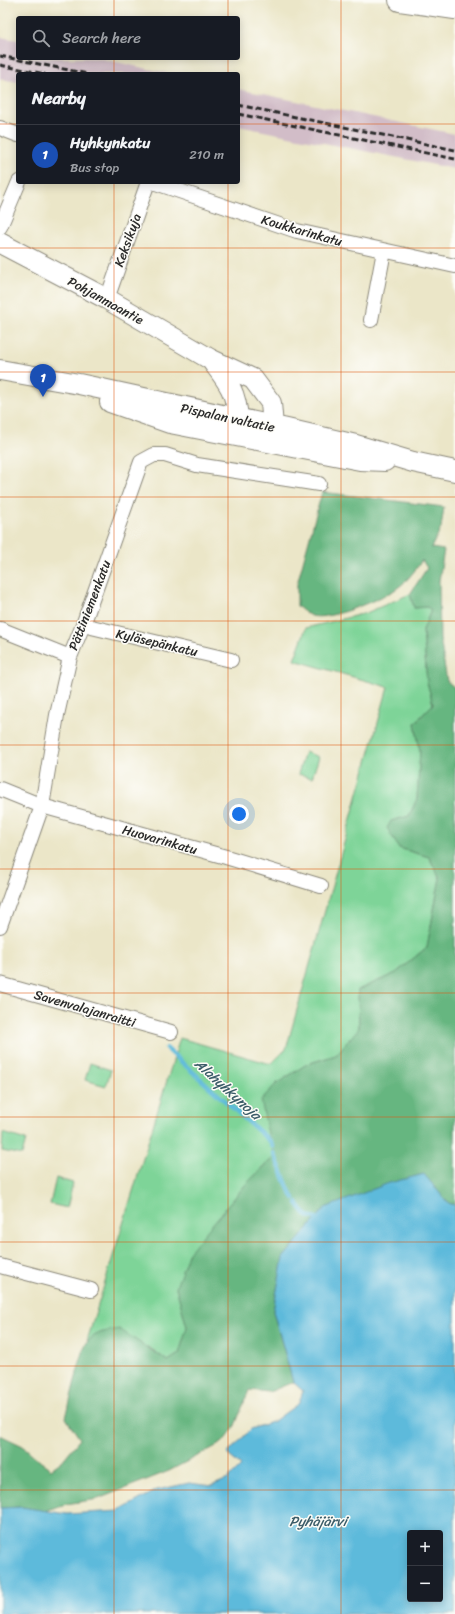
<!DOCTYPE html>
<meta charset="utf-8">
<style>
body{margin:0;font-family:Sriracha,sans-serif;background:#242831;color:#f1f3f6}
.controls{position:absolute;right:12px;bottom:12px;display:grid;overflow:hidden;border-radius:4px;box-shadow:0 2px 10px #0003}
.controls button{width:36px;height:36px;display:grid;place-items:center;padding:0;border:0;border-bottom:1px solid #363941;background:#171b24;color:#f1f3f6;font:20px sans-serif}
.you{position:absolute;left:239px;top:814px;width:14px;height:14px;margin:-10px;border:3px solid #fff;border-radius:50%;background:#1a73e8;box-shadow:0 0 0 6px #1a73e833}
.badge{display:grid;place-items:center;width:26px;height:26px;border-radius:50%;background:#7c3aed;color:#fff;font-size:13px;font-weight:700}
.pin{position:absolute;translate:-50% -33px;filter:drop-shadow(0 1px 2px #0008)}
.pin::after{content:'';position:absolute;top:21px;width:14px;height:12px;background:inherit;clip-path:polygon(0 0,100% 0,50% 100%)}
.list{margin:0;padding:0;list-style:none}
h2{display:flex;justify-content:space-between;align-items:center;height:52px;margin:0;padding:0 16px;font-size:17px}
h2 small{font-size:13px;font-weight:400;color:#9ea1a6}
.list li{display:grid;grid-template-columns:26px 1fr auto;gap:12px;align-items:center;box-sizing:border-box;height:60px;padding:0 16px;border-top:1px solid #363941}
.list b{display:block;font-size:15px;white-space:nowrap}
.list p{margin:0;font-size:13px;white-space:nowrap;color:#9ea1a6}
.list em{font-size:13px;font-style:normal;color:#9ea1a6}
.icon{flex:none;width:22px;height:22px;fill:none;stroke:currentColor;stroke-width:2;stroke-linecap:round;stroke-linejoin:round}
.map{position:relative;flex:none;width:455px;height:1614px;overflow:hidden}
.search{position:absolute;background:#171b24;box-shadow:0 2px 10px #0003;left:16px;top:16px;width:224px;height:44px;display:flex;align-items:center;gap:10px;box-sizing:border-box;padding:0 14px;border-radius:4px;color:#9ea1a6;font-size:15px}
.panel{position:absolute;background:#171b24;box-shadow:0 2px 10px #0003;left:16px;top:72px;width:224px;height:112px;border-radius:4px}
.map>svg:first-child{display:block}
.industrial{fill:#d2bdc8}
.green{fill:#7ed498;stroke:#548062}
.forest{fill:#66b680;stroke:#487056}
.water{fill:#5dbadb;stroke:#447283;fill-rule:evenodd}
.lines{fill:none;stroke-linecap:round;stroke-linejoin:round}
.stream{stroke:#5dbadb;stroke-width:4.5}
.street-casing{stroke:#8b887a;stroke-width:16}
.secondary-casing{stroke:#8b887a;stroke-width:22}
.highway-casing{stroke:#8b887a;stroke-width:24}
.street{stroke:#fff;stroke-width:14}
.secondary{stroke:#fff;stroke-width:20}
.highway{stroke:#fff;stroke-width:22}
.rail{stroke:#2b2b2b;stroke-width:3;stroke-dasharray:6 3;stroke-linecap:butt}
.grid{fill:none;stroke:#df570e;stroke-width:1;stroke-opacity:0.55}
.labels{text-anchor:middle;stroke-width:3;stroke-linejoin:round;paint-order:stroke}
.street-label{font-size:13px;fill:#2b2b2b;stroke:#fdfcf7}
.water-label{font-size:14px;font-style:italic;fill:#3c5d69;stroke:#fdfcf7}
</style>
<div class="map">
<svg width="455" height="1614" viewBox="0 0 455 1614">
<rect width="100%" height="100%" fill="#fdfcf7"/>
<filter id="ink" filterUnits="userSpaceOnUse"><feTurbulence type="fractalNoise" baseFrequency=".025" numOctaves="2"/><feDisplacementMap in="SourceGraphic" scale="8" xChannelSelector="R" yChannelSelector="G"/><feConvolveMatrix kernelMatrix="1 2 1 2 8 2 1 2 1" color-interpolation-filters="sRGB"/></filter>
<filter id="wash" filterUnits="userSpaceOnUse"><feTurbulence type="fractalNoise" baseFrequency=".012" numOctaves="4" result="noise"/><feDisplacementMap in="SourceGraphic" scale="16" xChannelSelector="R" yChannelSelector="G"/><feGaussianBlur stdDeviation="0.9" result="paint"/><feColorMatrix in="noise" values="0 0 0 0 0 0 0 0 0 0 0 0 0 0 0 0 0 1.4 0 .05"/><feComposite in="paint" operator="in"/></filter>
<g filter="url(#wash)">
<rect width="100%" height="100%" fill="#ebe6c8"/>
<path class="industrial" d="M 0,37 L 18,40 L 18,58 L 98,58 L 171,74 L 18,74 L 18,82 L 0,79 Z
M 238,89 L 455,134 L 455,169 L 238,126 Z"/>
<path class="green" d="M 410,594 L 414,608 L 427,607 L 431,610 L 423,630 L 427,682 L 433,704 L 415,723 L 420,751 L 417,799 L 409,816 L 391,821 L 399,848 L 429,857 L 440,878 L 427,947 L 396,973 L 358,990 L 359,1028 L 336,1055 L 307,1064 L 276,1084 L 268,1134 L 275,1156 L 246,1184 L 176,1287 L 187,1327 L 179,1354 L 168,1361 L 150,1348 L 102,1332 L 87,1341 L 180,1038 L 271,1064 L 286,1049 L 388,687 L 294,660 L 306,628 L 366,613 Z
M 305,752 L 319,757 L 312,778 L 298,774 Z
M 90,1063 L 111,1070 L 106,1086 L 85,1080 Z
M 3,1133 L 26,1140 L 22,1155 L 2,1151 Z
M 56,1178 L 73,1183 L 67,1208 L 50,1204 Z"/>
<path class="forest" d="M 322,492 L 444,507 L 441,528 L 431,548 L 444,550 L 439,581 L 440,638 L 447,681 L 455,688 L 455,1205 L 448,1203 L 423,1174 L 325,1208 L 283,1258 L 273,1311 L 293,1382 L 269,1392 L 249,1390 L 234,1428 L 222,1443 L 169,1471 L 98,1499 L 66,1504 L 44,1511 L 22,1507 L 0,1508 L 0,1435 L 23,1446 L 41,1462 L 51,1469 L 62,1461 L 80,1439 L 66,1418 C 69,1406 82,1347 88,1341 C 96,1332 108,1331 119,1329 L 168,1361 L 179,1354 L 187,1327 L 176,1287 L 189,1252 L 246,1184 L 275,1156 L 268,1134 L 261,1100 L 276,1084 L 307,1064 L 336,1055 L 359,1028 L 358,990 L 396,973 L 427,947 L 440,878 L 429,857 L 399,848 L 387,828 L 391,821 L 409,816 L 417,799 L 420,751 L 415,723 L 433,704 L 427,682 L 423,630 L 431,610 L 427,607 L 414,608 L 410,594 L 427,568 L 422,560 C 415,571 405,584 393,591 C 377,600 329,621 312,616 C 307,615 301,609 297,606 L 297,584 Z"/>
<path class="water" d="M 424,1174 L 448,1203 L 455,1205 L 455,1614 L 0,1614 L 0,1508 L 22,1507 L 67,1514 L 119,1511 L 157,1490 L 189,1483 L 211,1486 L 228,1479 L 241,1466 L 227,1454 L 251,1429 L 274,1421 L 299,1403 L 303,1391 L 293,1382 L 273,1311 L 283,1258 L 325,1208 L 389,1183 ZM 410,1533 L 440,1533 L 440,1599 L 410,1599 Z"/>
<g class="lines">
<path class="stream" d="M 166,1048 L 271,1142 L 273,1147
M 274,1153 L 290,1192 L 294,1198
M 297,1203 L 307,1216 L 316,1218"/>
</g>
</g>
<g filter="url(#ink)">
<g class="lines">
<defs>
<path id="street" d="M 0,128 L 18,135
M 153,182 L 297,231 L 455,266
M 0,227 L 19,182
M 107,299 L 148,182
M 371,320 L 384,251
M 83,625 L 231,660
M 0,629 L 70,657
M 0,789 L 42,806 L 226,857 L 321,886
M 0,926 L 42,806 L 57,715 L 70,657 L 83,625 L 141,462 L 154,455 L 165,455 L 197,465 L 319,484
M 0,984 L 171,1032
M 0,1266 L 91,1290"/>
<path id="secondary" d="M 0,243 L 107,299 L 210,359 L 253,379 L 271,403 L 273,426
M 212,361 C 228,382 236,391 238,419
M 0,370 L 79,384 L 287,429 L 356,445 L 413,462 L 455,471
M 110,402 L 170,423 L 360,460 L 385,461"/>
<path id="highway" d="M 400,0 L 455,8"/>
</defs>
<use href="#street" class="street-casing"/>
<use href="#secondary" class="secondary-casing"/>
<use href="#highway" class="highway-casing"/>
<use href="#street" class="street"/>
<use href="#secondary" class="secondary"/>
<use href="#highway" class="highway"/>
<path class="rail" d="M 0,56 L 88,74
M 0,65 L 45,74
M 238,105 L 455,150
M 238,114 L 455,159"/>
</g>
</g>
<path class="grid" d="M 114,0 L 114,18M 228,0 L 228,18M 341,0 L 341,1614M 114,58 L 114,74M 228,58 L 228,74M 0,124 L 18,124M 238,124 L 455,124M 114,182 L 114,1614M 228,182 L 228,1614M 0,248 L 455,248M 0,372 L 455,372M 0,497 L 455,497M 0,621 L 455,621M 0,745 L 455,745M 0,869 L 455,869M 0,993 L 455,993M 0,1117 L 455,1117M 0,1242 L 455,1242M 0,1366 L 455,1366M 0,1490 L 455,1490"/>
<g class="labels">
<g class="street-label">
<text transform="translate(302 230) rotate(16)" y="5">Koukkarinkatu</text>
<text transform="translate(127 240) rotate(-70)" y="5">Keksikuja</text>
<text transform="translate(106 300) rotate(29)" y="5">Pohjanmaantie</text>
<text transform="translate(228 417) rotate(12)" y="5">Pispalan valtatie</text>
<text transform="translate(89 605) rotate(-69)" y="5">Pättiniemenkatu</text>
<text transform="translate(157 642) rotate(13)" y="5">Kyläsepänkatu</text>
<text transform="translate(160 839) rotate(16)" y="5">Huovarinkatu</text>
<text transform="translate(85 1008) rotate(16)" y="5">Savenvalajanraitti</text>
</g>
<g class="water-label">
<text transform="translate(228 1089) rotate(42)" y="5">Alahyhkynoja</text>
<text x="318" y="1526">Pyhäjärvi</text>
</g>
</g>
</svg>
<div class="controls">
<button>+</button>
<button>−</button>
</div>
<div class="you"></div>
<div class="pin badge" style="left:43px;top:397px;background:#1a4fb4">1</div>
<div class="search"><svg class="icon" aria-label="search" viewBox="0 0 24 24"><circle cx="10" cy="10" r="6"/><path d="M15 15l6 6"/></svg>Search here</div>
<section class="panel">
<h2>Nearby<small></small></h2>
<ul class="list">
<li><span class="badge" style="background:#1a4fb4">1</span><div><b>Hyhkynkatu</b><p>Bus stop</p></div><em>210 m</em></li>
</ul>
</section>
</div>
